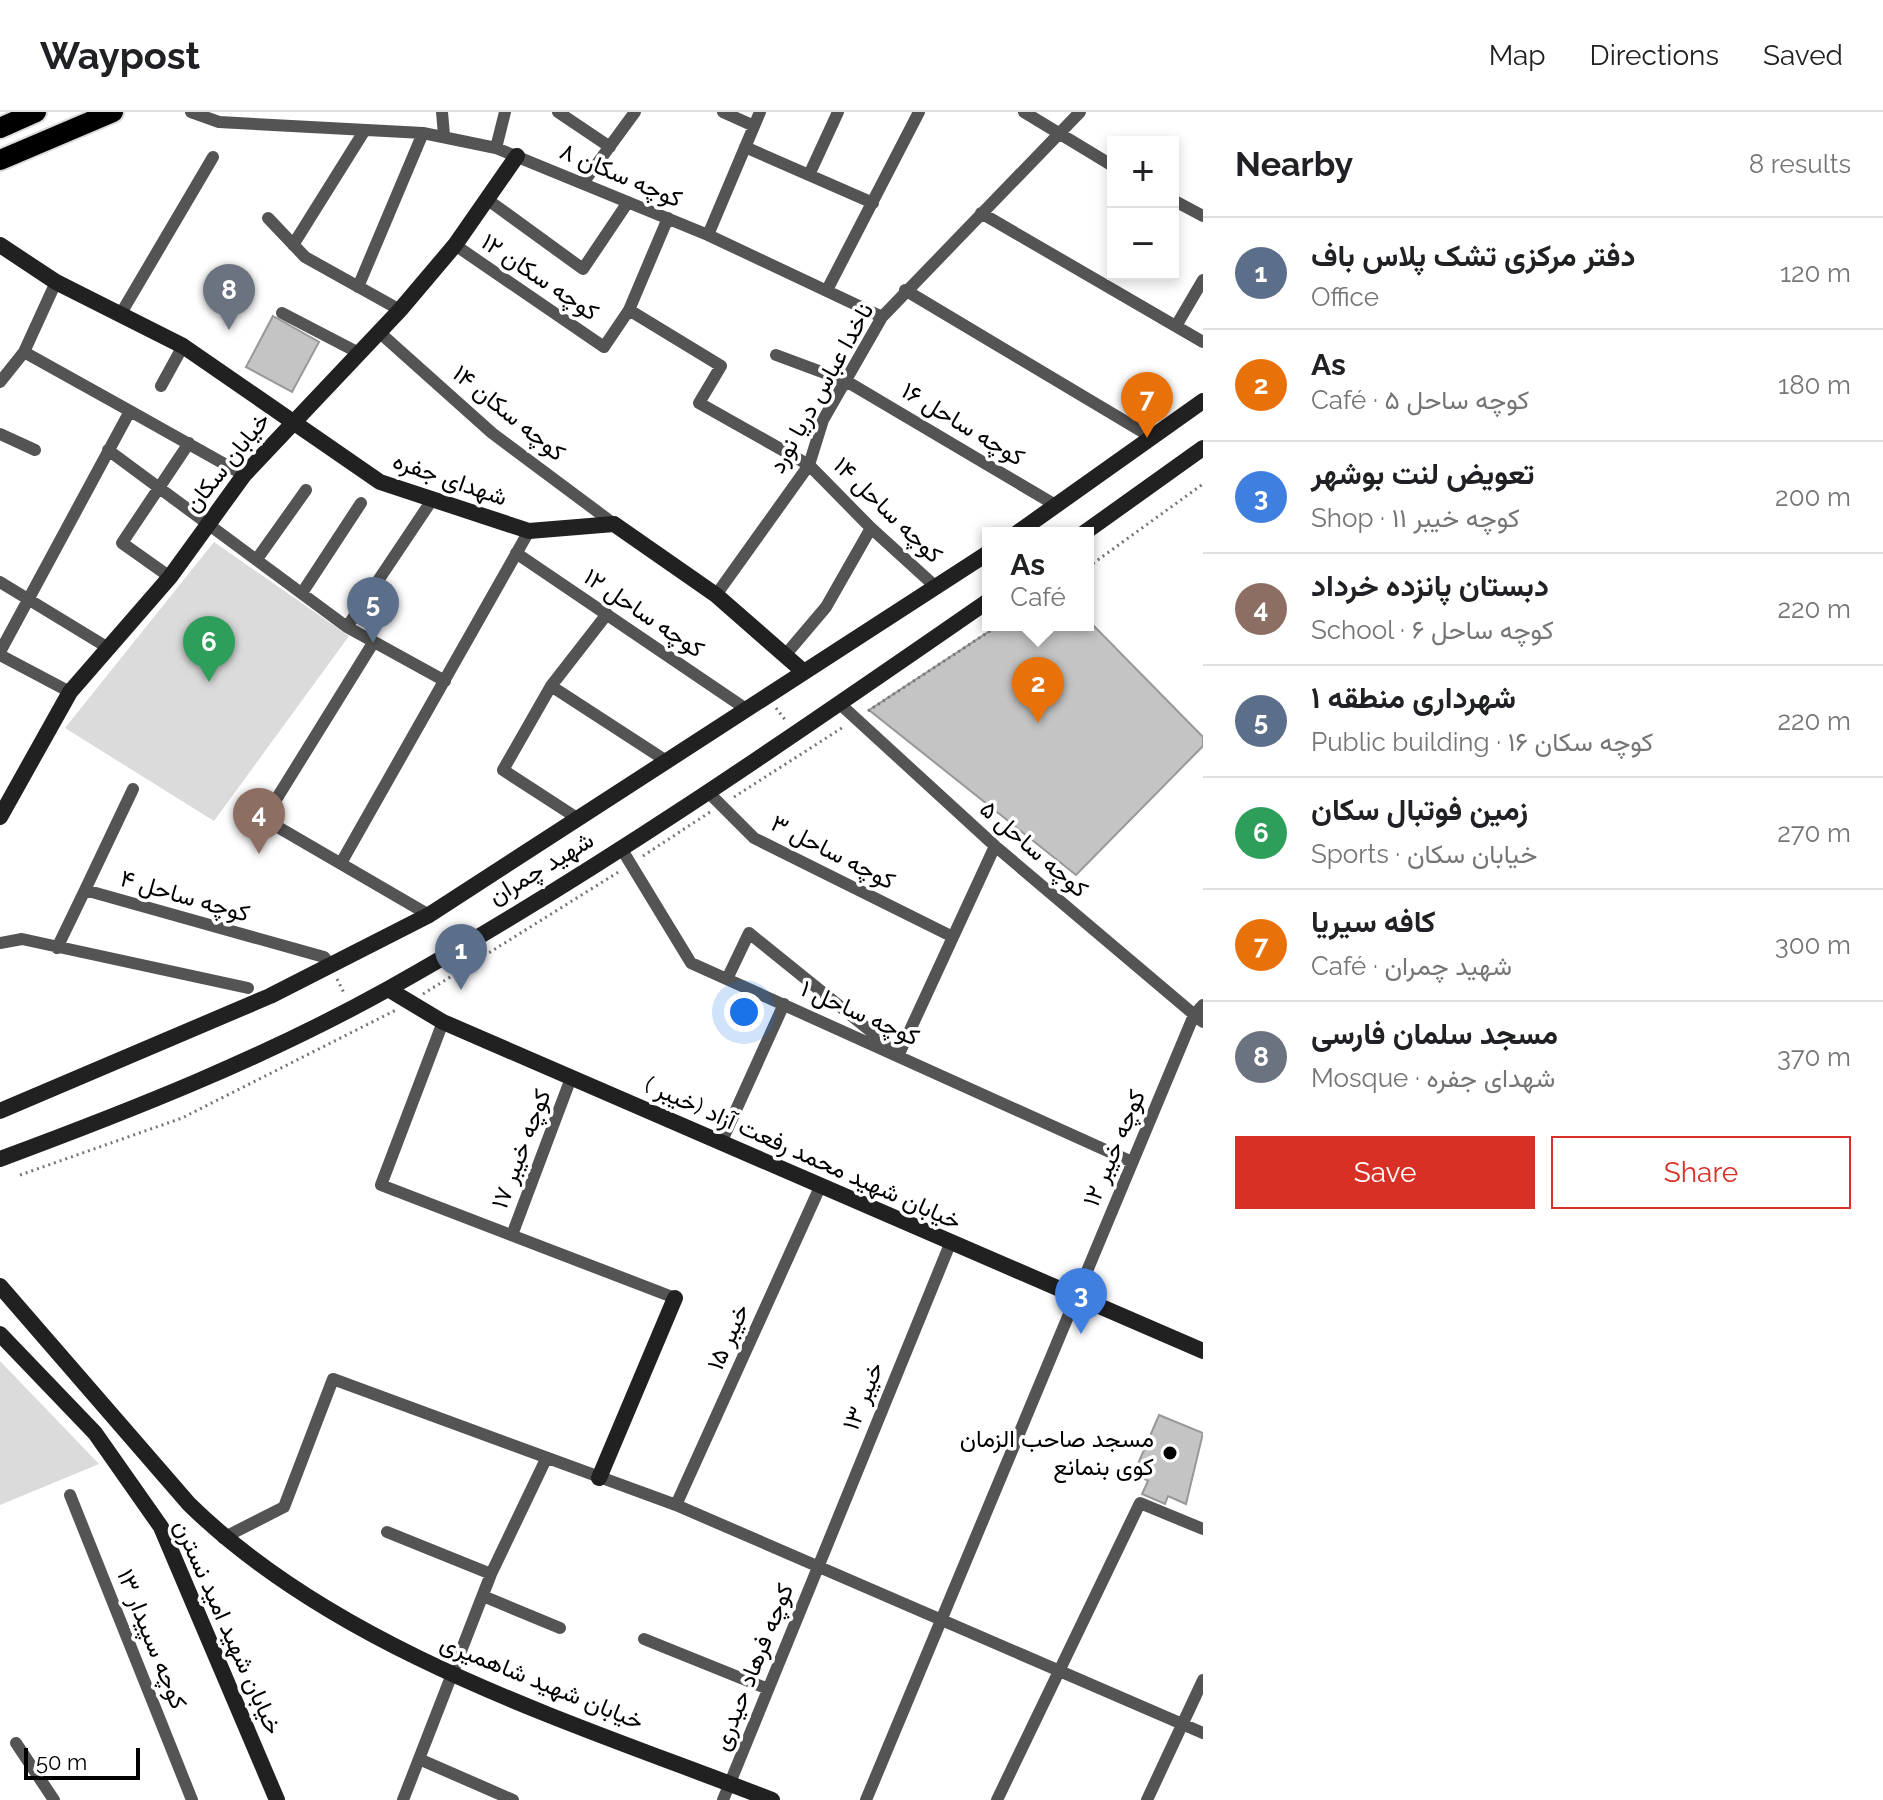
<!DOCTYPE html>
<meta charset="utf-8">
<style>
body{margin:0;font-family:Raleway,Vazirmatn,sans-serif;background:#f6f6f6;color:#202124}
.controls{position:absolute;right:24px;top:24px;display:grid;overflow:hidden;border-radius:0px;box-shadow:0 4px 12px #0003}
.controls button{width:72px;height:72px;display:grid;place-items:center;padding:0;border:0;border-bottom:2px solid #e0e0e0;background:#fff;color:#202124;font:40px sans-serif}
.scale{position:absolute;left:24px;bottom:20px;width:116px;box-sizing:border-box;padding-left:8px;border:4px solid #000;border-top:0;font-size:22px;line-height:28px;white-space:nowrap;color:#000;-webkit-text-stroke:6px #fff;paint-order:stroke}
.you{position:absolute;left:744px;top:900px;width:28px;height:28px;margin:-20px;border:6px solid #fff;border-radius:50%;background:#1a73e8;box-shadow:0 0 0 12px #1a73e833}
.badge{display:grid;place-items:center;width:52px;height:52px;border-radius:50%;background:#d93025;color:#fff;font-size:26px;font-weight:700}
.pin{position:absolute;translate:-50% -66px;filter:drop-shadow(0 2px 4px #0008)}
.pin::after{content:'';position:absolute;top:42px;width:28px;height:24px;background:inherit;clip-path:polygon(0 0,100% 0,50% 100%)}
.popup{position:absolute;left:982px;top:415px;width:112px;height:104px;box-sizing:border-box;display:grid;place-content:center;border-radius:0px;background:#fff;filter:drop-shadow(0 2px 6px #0005);font-size:26px;white-space:nowrap;color:#757577}
.popup b{font-size:30px;color:#202124}
.popup::after{content:'';position:absolute;left:50%;top:100%;margin-left:-16px;border:16px solid transparent;border-top-color:#fff}
.list{margin:0;padding:0;list-style:none}
h2{display:flex;justify-content:space-between;align-items:center;height:104px;margin:0;padding:0 32px;font-size:34px}
h2 small{font-size:26px;font-weight:400;color:#757577}
.list li{display:grid;grid-template-columns:52px 1fr auto;gap:24px;align-items:center;box-sizing:border-box;height:112px;padding:0 32px;border-top:2px solid #e0e0e0}
.list b{display:block;font-size:30px;white-space:nowrap}
.list p{margin:0;font-size:26px;white-space:nowrap;color:#757577}
.list em{font-size:26px;font-style:normal;color:#757577}
.actions{display:flex;gap:16px;padding:24px 32px}
.actions a{flex:1;padding:18px 0;border:2px solid #d93025;border-radius:0px;text-align:center;font-size:28px;color:#d93025}
.actions .main{background:#d93025;color:#fff}
.map{position:relative;flex:none;width:1203px;height:1688px;overflow:hidden}
header{display:flex;align-items:center;gap:48px;box-sizing:border-box;height:112px;padding:0 40px;background:#fff;border-bottom:2px solid #e0e0e0}
header strong{font-size:38px}
nav{display:flex;gap:44px;margin-inline-start:auto;font-size:28px}
main{display:flex}
aside{flex:1;background:#fff}
.map>svg:first-child{display:block}
.green{fill:#dbdbdb}
.building{fill:#c4c4c4;stroke:#989898;stroke-width:2}
.lines{fill:none;stroke-linecap:round;stroke-linejoin:round}
.primary-casing{stroke:#dbdbdb;stroke-width:24}
.path{stroke:#767676;stroke-width:3;stroke-dasharray:2 4;stroke-linecap:butt}
.street{stroke:#545454;stroke-width:12}
.secondary{stroke:#212121;stroke-width:16}
.primary{stroke:#000;stroke-width:20}
.poi-dot{fill:#000;stroke:#fff;stroke-width:3}
.labels{text-anchor:middle;stroke-width:7;stroke-linejoin:round;paint-order:stroke}
.street-label{font-size:24px;fill:#000;stroke:#fff}
.poi-label{font-size:24px;fill:#000;stroke:#fff;text-anchor:end}
</style>
<header>
<strong>Waypost</strong>
<nav><a>Map</a><a>Directions</a><a>Saved</a></nav>
</header>
<main>
<div class="map">
<svg width="1203" height="1688" viewBox="0 0 1203 1688">
<rect width="100%" height="100%" fill="#fff"/>
<path class="green" d="M 214,430 L 349,524 L 214,709 L 65,616 Z
M 0,1249 L 99,1352 L 0,1393 Z"/>
<path class="building" d="M 273,204 L 319,230 L 292,280 L 246,255 Z
M 999,513 L 1093,513 L 1203,625 L 1203,634 L 1076,763 L 869,598 Z
M 1159,1303 L 1203,1321 L 1186,1392 L 1168,1384 L 1165,1392 L 1142,1382 L 1148,1369 L 1134,1361 Z"/>
<g class="lines">
<defs>
<path id="primary" d="M 0,16 L 36,0
M 0,48 L 113,0"/>
</defs>
<use href="#primary" class="primary-casing"/>
<path class="path" d="M 1088,455 L 1203,372
M 776,596 L 786,609
M 868,599 L 999,513
M 734,685 L 845,614
M 643,744 L 710,700
M 337,867 L 344,881
M 423,882 L 620,759
M 20,1063 L 182,1006 L 396,898"/>
<path class="street" d="M 191,0 L 219,10 L 423,21 L 496,36 L 708,123 L 882,205
M 442,0 L 444,23
M 558,0 L 610,35
M 723,0 L 754,14
M 1024,0 L 1113,54
M 745,35 L 873,91
M 496,36 L 505,0
M 809,63 L 838,0
M 583,71 L 635,0
M 488,88 L 583,157 L 628,90
M 1173,88 L 1203,104
M 981,101 L 1203,230
M 268,106 L 305,145 L 400,198
M 708,123 L 760,0
M 293,133 L 363,21
M 455,133 L 604,235 L 629,198 L 668,106
M 358,175 L 423,21
M 827,178 L 919,0
M 905,178 L 1153,326
M 629,198 L 721,254 L 699,291 L 809,353 L 871,416 L 937,476
M 282,201 L 359,241
M 120,203 L 213,45
M 1176,214 L 1203,168
M 379,220 L 492,321 L 614,412
M 776,243 L 846,269 L 1057,394
M 0,270 L 24,240 L 56,170
M 161,274 L 183,234
M 130,299 L 244,363
M 0,322 L 35,338
M 108,338 L 347,515 L 445,569
M 516,441 L 746,597
M 257,447 L 306,378
M 170,465 L 122,431 L 189,331
M 0,470 L 110,537
M 302,481 L 361,391
M 716,483 L 809,353 L 823,308 L 882,205 L 1080,0
M 347,515 L 432,388
M 373,531 L 264,707 L 429,803
M 0,540 L 130,299 L 24,240
M 787,541 L 826,495 L 871,416
M 0,543 L 70,580
M 551,574 L 665,648
M 840,592 L 995,734 L 1203,910
M 707,679 L 754,726 L 951,824
M 577,706 L 503,658 L 551,574 L 607,502
M 621,736 L 691,851 L 1132,1050
M 341,751 L 529,419
M 85,778 L 133,677
M 0,831 L 22,827 L 248,876
M 57,836 L 85,778 L 324,845 L 331,854
M 727,867 L 749,821 L 899,942 L 995,734
M 443,910 L 381,1073 L 675,1186
M 721,1031 L 784,892
M 512,1123 L 571,966
M 70,1383 L 192,1688
M 676,1393 L 820,1075
M 387,1420 L 491,1462
M 223,1426 L 284,1395 L 333,1267 L 676,1393 L 1203,1621
M 483,1484 L 560,1516
M 644,1527 L 768,1577
M 16,1631 L 54,1688
M 419,1647 L 513,1688
M 403,1688 L 491,1462 L 546,1347
M 723,1688 L 950,1132
M 866,1688 L 1194,903 L 1203,893
M 997,1688 L 1140,1391 L 1203,1417
M 1147,1688 L 1203,1568"/>
<path class="secondary" d="M 0,133 L 56,170 L 183,234 L 380,370 L 529,419 L 614,412 L 716,483 L 804,560
M 1017,421 L 1203,289
M 1084,421 L 1203,336
M 0,705 L 70,580 L 170,465 L 244,363 L 400,198 L 455,133 L 517,44
M 388,877 L 443,910 L 1203,1239
M 0,999 L 270,884 L 429,803 L 988,441
M 0,1047 C 132,998 264,946 388,877 C 596,761 793,624 988,489
M 0,1174 L 189,1392 C 341,1541 577,1612 772,1688
M 0,1222 L 95,1321 L 161,1415 L 277,1688
M 599,1366 L 675,1186"/>
<use href="#primary" class="primary"/>
</g>
<circle class="poi-dot" cx="1170" cy="1341" r="8"/>
<g class="labels">
<g class="street-label">
<text transform="translate(621 63) rotate(23)" y="8">کوچه سکان ۸</text>
<text transform="translate(540 165) rotate(34)" y="8">کوچه سکان ۱۲</text>
<text transform="translate(821 276) rotate(-61)" y="8">ناخدا عباس دریا نورد</text>
<text transform="translate(509 301) rotate(39)" y="8">کوچه سکان ۱۴</text>
<text transform="translate(963 312) rotate(31)" y="8">کوچه ساحل ۱۶</text>
<text transform="translate(227 350) rotate(-51)" y="8">خیابان سکان</text>
<text transform="translate(450 367) rotate(19)" y="8">شهدای جفره</text>
<text transform="translate(888 398) rotate(44)" y="8">کوچه ساحل ۱۴</text>
<text transform="translate(644 501) rotate(34)" y="8">کوچه ساحل ۱۲</text>
<text transform="translate(1034 737) rotate(41)" y="8">کوچه ساحل ۵</text>
<text transform="translate(833 740) rotate(27)" y="8">کوچه ساحل ۳</text>
<text transform="translate(541 756) rotate(-31)" y="8">شهید چمران</text>
<text transform="translate(185 784) rotate(16)" y="8">کوچه ساحل ۴</text>
<text transform="translate(860 901) rotate(24)" y="8">کوچه ساحل ۱</text>
<text transform="translate(1114 1036) rotate(-67)" y="8">کوچه خیبر ۱۲</text>
<text transform="translate(521 1037) rotate(-69)" y="8">کوچه خیبر ۱۷</text>
<text transform="translate(803 1041) rotate(24)" y="8">( خیبر) خیابان شهید محمد رفعت آزاد</text>
<text transform="translate(728 1225) rotate(-66)" y="8">خیبر ۱۵</text>
<text transform="translate(863 1284) rotate(-68)" y="8">خیبر ۱۳</text>
<text transform="translate(228 1515) rotate(66)" y="8">خیابان شهید امید نسترن</text>
<text transform="translate(152 1527) rotate(68)" y="8">کوچه سپیدار ۱۳</text>
<text transform="translate(753 1555) rotate(-68)" y="8">کوچه فرهاد حیدری</text>
<text transform="translate(542 1570) rotate(22)" y="8">خیابان شهید شاهمیری</text>
</g>
<g class="poi-label">
<text x="1154" y="1335">مسجد صاحب الزمان<tspan x="1154" dy="28">کوی بنمانع</tspan></text>
</g>
</g>
</svg>
<div class="controls">
<button>+</button>
<button>−</button>
</div>
<div class="scale">50 m</div>
<div class="you"></div>
<div class="pin badge" style="left:461px;top:878px;background:#5c6f8a">1</div>
<div class="pin badge" style="left:1038px;top:611px;background:#e8710a">2</div>
<div class="popup"><b>As</b>Café</div>
<div class="pin badge" style="left:1081px;top:1222px;background:#3f7fe0">3</div>
<div class="pin badge" style="left:259px;top:742px;background:#8d6e63">4</div>
<div class="pin badge" style="left:373px;top:531px;background:#5c6f8a">5</div>
<div class="pin badge" style="left:209px;top:570px;background:#2e9e5b">6</div>
<div class="pin badge" style="left:1147px;top:326px;background:#e8710a">7</div>
<div class="pin badge" style="left:229px;top:218px;background:#6b7280">8</div>
</div>
<aside>
<h2>Nearby<small>8 results</small></h2>
<ul class="list">
<li><span class="badge" style="background:#5c6f8a">1</span><div><b>دفتر مرکزی تشک پلاس باف</b><p>Office</p></div><em>120 m</em></li>
<li><span class="badge" style="background:#e8710a">2</span><div><b>As</b><p>Café · کوچه ساحل ۵</p></div><em>180 m</em></li>
<li><span class="badge" style="background:#3f7fe0">3</span><div><b>تعویض لنت بوشهر</b><p>Shop · کوچه خیبر ۱۱</p></div><em>200 m</em></li>
<li><span class="badge" style="background:#8d6e63">4</span><div><b>دبستان پانزده خرداد</b><p>School · کوچه ساحل ۶</p></div><em>220 m</em></li>
<li><span class="badge" style="background:#5c6f8a">5</span><div><b>شهرداری منطقه ١</b><p>Public building · کوچه سکان ۱۶</p></div><em>220 m</em></li>
<li><span class="badge" style="background:#2e9e5b">6</span><div><b>زمین فوتبال سکان</b><p>Sports · خیابان سکان</p></div><em>270 m</em></li>
<li><span class="badge" style="background:#e8710a">7</span><div><b>کافه سیریا</b><p>Café · شهید چمران</p></div><em>300 m</em></li>
<li><span class="badge" style="background:#6b7280">8</span><div><b>مسجد سلمان فارسی</b><p>Mosque · شهدای جفره</p></div><em>370 m</em></li>
</ul>
<div class="actions"><a class="main">Save</a><a>Share</a></div>
</aside>
</main>
